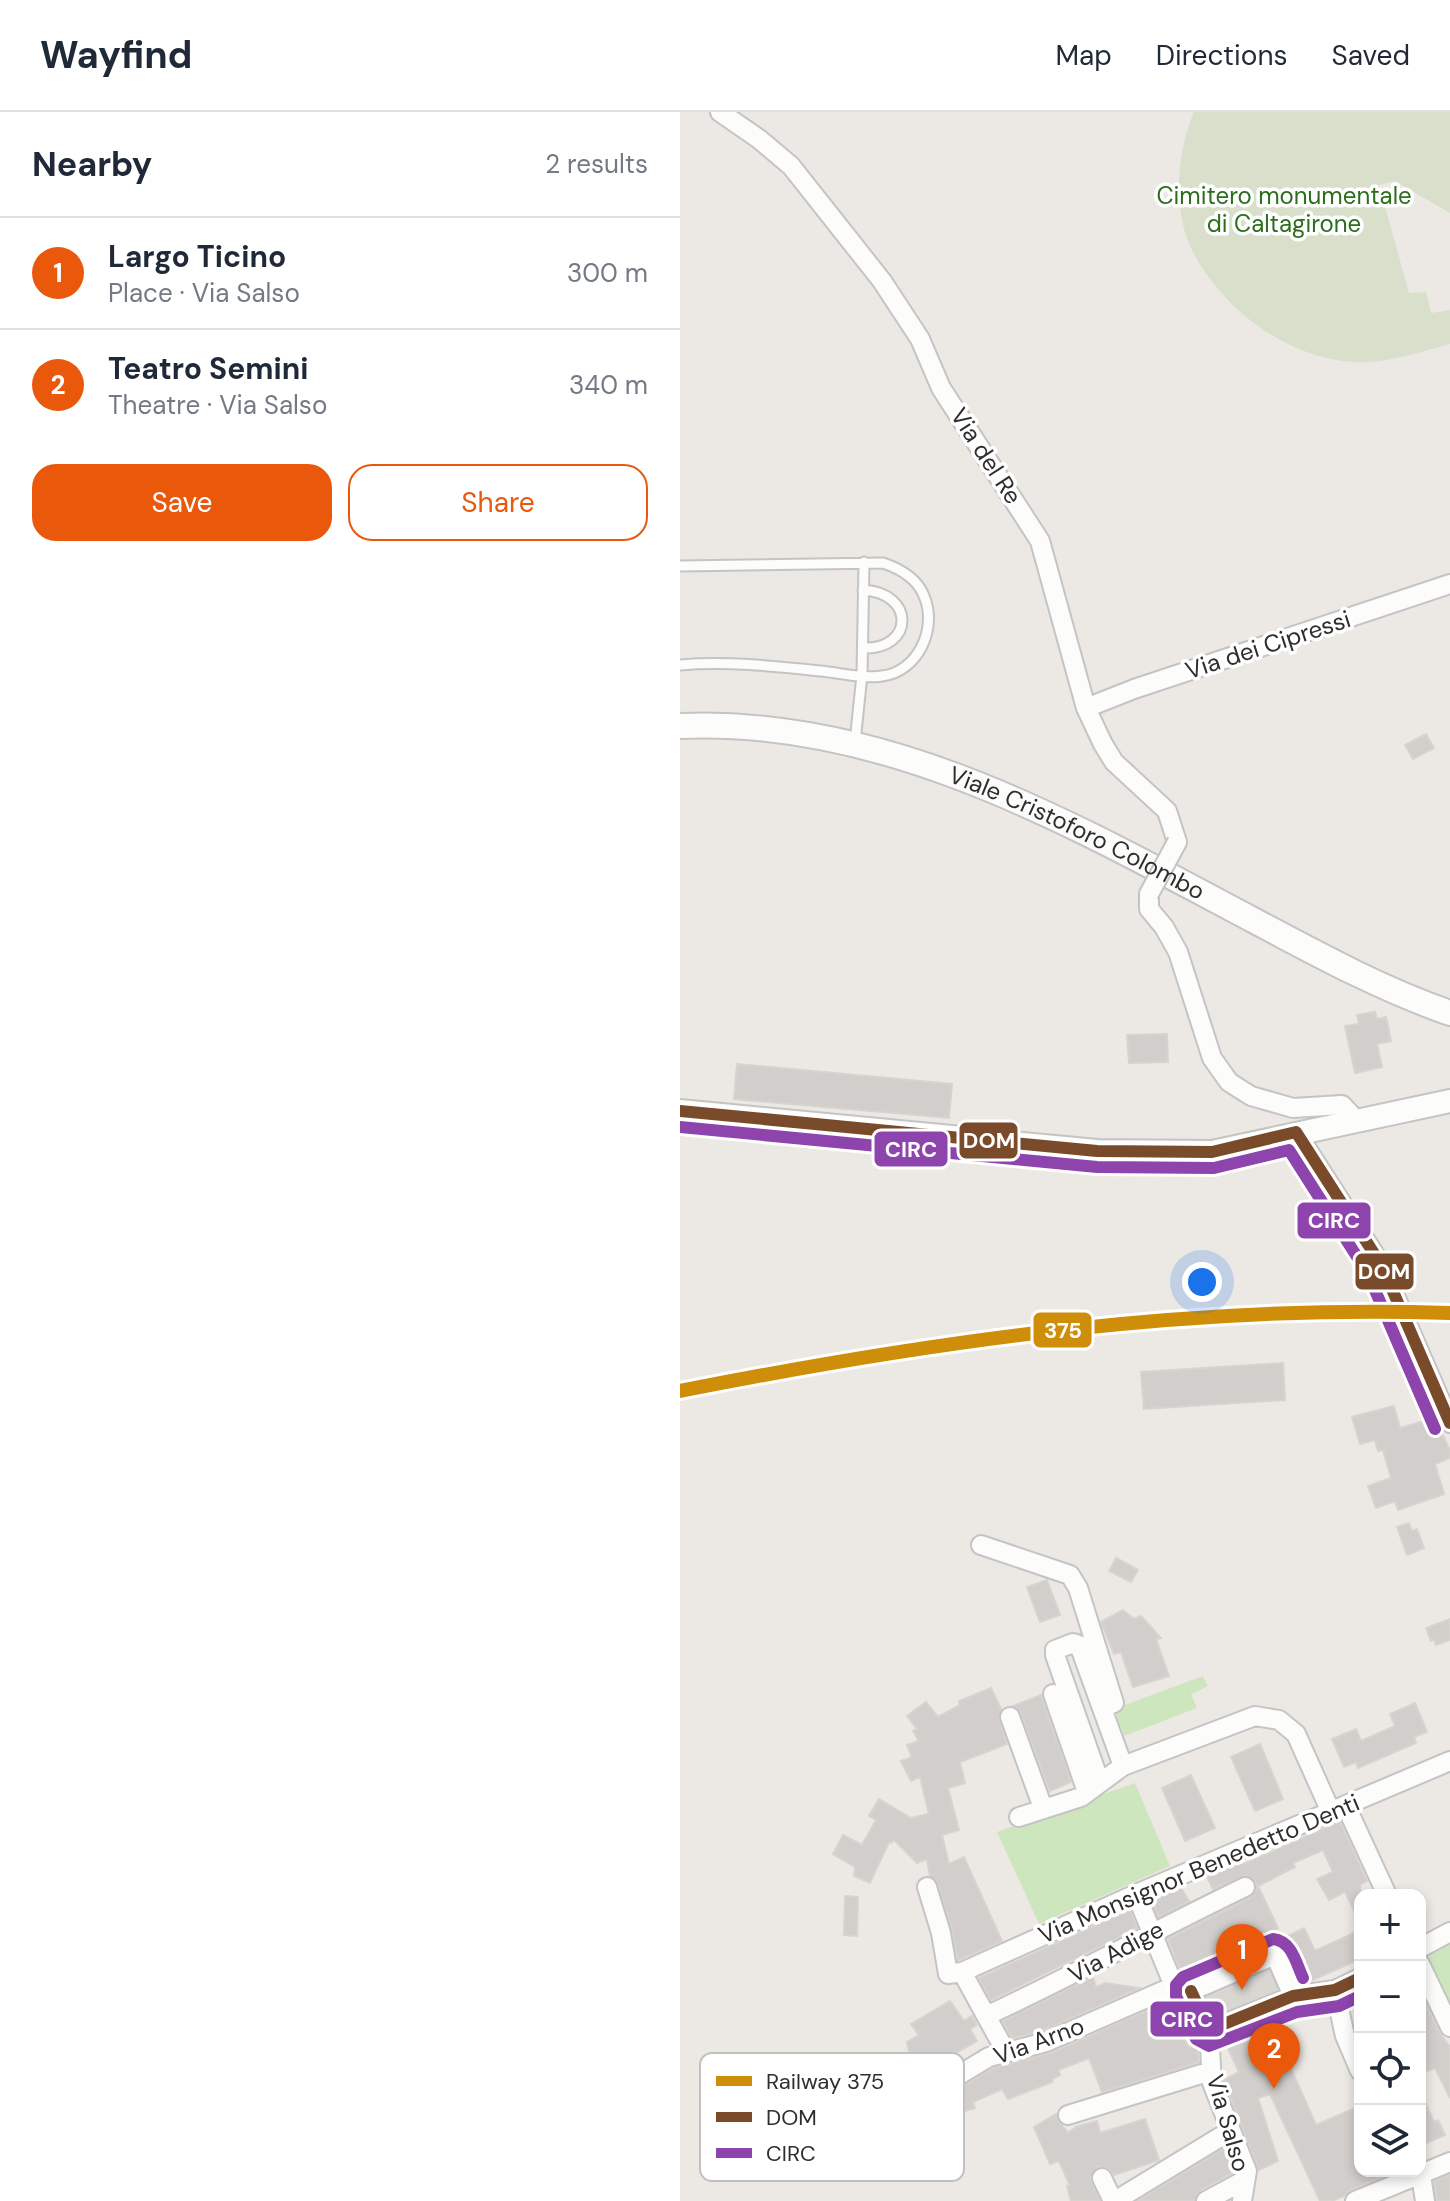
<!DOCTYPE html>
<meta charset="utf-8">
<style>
body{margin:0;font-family:"DM Sans",sans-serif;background:#f6f6f7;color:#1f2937}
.controls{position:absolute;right:24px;bottom:24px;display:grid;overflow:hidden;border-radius:16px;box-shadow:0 4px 12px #0003}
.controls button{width:72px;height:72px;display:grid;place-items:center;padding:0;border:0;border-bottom:2px solid #e0e1e3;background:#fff;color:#1f2937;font:40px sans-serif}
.you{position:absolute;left:522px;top:1170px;width:28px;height:28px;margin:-20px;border:6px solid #fff;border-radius:50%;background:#1a73e8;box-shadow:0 0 0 12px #1a73e833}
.badge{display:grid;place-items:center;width:52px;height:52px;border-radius:50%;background:#ea580c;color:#fff;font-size:26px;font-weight:700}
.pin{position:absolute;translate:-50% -66px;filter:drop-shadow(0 2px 4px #0008)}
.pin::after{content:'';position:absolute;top:42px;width:28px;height:24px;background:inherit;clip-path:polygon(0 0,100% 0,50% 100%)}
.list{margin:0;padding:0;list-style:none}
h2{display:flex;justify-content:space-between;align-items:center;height:104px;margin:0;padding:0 32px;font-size:34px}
h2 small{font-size:26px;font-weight:400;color:#747a83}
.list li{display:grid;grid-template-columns:52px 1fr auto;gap:24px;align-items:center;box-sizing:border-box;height:112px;padding:0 32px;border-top:2px solid #e0e1e3}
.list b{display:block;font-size:30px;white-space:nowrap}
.list p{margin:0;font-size:26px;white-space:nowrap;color:#747a83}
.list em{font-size:26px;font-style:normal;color:#747a83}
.actions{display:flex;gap:16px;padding:24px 32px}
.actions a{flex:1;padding:18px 0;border:2px solid #ea580c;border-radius:24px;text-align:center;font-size:28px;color:#ea580c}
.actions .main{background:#ea580c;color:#fff}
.icon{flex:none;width:44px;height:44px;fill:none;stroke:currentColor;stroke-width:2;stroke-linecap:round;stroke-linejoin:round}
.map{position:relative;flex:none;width:770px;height:2089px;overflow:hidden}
header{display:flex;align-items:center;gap:48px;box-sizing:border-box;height:112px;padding:0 40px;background:#fff;border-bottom:2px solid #e0e1e3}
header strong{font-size:38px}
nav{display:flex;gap:44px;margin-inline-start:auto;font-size:28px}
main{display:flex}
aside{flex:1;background:#fff}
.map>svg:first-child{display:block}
.green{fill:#cee6be}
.cemetery{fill:#d8e0cc}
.plaza{fill:#dad6d2}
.building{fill:#d1cecb;stroke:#d7d4d0;stroke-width:2}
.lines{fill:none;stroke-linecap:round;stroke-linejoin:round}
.service-casing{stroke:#c5c4c5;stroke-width:13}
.minor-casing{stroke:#c5c4c5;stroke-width:22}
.tertiary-casing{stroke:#c5c4c5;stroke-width:26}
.secondary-casing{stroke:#c5c4c5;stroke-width:28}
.service{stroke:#fcfcfb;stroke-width:9}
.minor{stroke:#fcfcfb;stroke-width:18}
.tertiary{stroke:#fcfcfb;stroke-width:22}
.secondary{stroke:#fcfcfb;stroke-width:24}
.minor-bridge-casing{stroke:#c5c4c5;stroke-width:22;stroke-linecap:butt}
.minor-bridge{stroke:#fcfcfb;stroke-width:18}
.bus-1-casing{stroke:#fff;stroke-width:18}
.bus-2-casing{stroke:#fff;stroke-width:18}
.bus-1{stroke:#7a4b2a;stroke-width:12}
.bus-2{stroke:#8e44ad;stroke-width:12}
.rail-1-casing{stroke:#fff;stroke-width:20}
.rail-1{stroke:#cf8e09;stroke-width:14}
.labels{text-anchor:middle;stroke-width:7;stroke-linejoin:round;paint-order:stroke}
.park-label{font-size:24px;fill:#2c6e1b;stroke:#fff}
.street-label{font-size:24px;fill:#2e2e2e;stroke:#fff}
.key{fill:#fff;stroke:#c0c0c0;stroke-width:2}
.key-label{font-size:22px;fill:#2e2e2e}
.line-badge{stroke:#fff;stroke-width:3}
.badge-label{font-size:22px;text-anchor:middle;font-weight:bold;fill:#fff}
</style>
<header>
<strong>Wayfind</strong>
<nav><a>Map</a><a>Directions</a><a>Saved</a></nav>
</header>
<main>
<aside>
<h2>Nearby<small>2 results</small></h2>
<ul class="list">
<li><span class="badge">1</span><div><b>Largo Ticino</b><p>Place · Via Salso</p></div><em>300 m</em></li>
<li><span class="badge">2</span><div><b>Teatro Semini</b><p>Theatre · Via Salso</p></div><em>340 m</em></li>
</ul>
<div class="actions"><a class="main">Save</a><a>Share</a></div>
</aside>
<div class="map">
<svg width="770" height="2089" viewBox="0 0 770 2089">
<rect width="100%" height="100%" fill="#ece8e4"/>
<path class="green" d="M 523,1564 L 528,1574 L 511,1582 L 517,1596 L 444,1624 L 434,1597 Z
M 455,1671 L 490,1754 L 359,1812 L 317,1720 Z
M 770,1830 L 770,1900 L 748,1844 L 750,1839 Z"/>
<path class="cemetery" d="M 514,0 L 770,0 L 770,101 L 715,69 L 699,73 L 729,181 L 746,180 L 751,201 L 770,198 L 770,232 C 739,240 706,252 674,250 C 609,247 545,199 514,142 C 492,102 496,41 514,0 Z"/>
<path class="plaza" d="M 604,1822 L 629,1871 L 633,1891 L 530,1933 L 517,1933 L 492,1883 L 494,1874 L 503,1867 Z"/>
<path class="building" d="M 746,622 L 754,636 L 733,647 L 725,633 Z
M 695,900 L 697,907 L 706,905 L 711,929 L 697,932 L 702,955 L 675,961 L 665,914 L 679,912 L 677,903 Z
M 487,922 L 488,950 L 449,951 L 447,923 Z
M 57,952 L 272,972 L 269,1006 L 54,987 Z
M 603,1251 L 605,1288 L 464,1297 L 461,1260 Z
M 714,1294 L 720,1316 L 755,1306 L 770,1339 L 770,1346 L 755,1352 L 764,1382 L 718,1398 L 715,1389 L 696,1396 L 688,1374 L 711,1366 L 703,1338 L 698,1339 L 695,1328 L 680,1332 L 672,1305 Z
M 729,1411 L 732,1419 L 737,1417 L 744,1436 L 727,1443 L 717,1415 Z
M 436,1446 L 458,1458 L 451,1470 L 429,1459 Z
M 367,1468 L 380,1503 L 360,1510 L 347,1475 Z
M 443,1498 L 454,1507 L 461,1504 L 481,1526 L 476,1527 L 489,1564 L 453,1575 L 441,1540 L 434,1542 L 421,1510 Z
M 770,1507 L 770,1528 L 756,1533 L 754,1527 L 751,1529 L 746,1516 Z
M 311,1576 L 321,1597 L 319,1608 L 327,1632 L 280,1650 L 285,1671 L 268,1676 L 279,1718 L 262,1723 L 269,1752 L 284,1745 L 322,1829 L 278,1848 L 272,1818 L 258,1772 L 250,1764 L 247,1747 L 237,1751 L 214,1728 L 211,1731 L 209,1730 L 190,1771 L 174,1764 L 175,1755 L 153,1742 L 163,1723 L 182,1733 L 196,1708 L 189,1704 L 199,1687 L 231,1706 L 249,1702 L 240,1665 L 231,1669 L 221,1649 L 232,1645 L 227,1633 L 239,1629 L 233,1619 L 237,1617 L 227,1604 L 246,1590 L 258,1605 L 280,1593 L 279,1589 Z
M 361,1583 L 391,1670 L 370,1679 L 341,1601 L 333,1594 Z
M 735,1591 L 747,1620 L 734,1625 L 736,1631 L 678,1656 L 676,1650 L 664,1655 L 652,1627 L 676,1617 L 681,1629 L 715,1614 L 710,1602 Z
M 580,1632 L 603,1687 L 575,1699 L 551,1645 Z
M 511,1663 L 535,1716 L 505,1729 L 482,1676 Z
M 660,1709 L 687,1769 L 680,1773 L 680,1811 L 665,1780 L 649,1788 L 637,1767 L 653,1760 L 643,1738 L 613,1751 L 615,1755 L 578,1774 L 598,1816 L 547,1842 L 550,1848 L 507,1865 L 503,1864 L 488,1827 L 570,1786 L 577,1777 L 575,1769 L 565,1763 L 533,1777 L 527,1765 L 563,1750 L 564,1752 Z
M 501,1776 L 509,1789 L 478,1805 L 472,1788 Z
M 165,1784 L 178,1785 L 177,1824 L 164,1823 Z
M 450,1798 L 457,1816 L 311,1888 L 299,1866 Z
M 624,1816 L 635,1839 L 680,1818 L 680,1847 L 628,1870 L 606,1825 Z
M 413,1865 L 416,1875 L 425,1871 L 459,1876 L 362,1919 L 332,1926 L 323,1909 Z
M 740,1880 L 759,1920 L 770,1935 L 770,1986 L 755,1956 L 740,1962 Z
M 494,1887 L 503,1905 L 493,1909 L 509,1935 L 517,1933 L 519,1950 L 422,1980 L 409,1946 L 378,1958 L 380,1963 L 372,1967 L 373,1970 L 328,1987 L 322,1977 L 293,1990 L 295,1996 L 238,2012 L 235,2008 L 215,2012 L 215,1991 L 220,1995 L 227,1996 L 267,1984 L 314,1956 L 371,1941 Z
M 270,1889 L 284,1909 L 292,1904 L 297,1913 L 290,1917 L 297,1929 L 259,1951 L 259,1961 L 221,1972 L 213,1979 L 210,1956 L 230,1946 L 227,1930 L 239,1923 L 231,1912 Z
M 602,1904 L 607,1917 L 596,1923 L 636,2013 L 680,1994 L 680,2059 L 716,2059 L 670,2078 L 664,2084 L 652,2089 L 640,2089 L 590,1982 L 578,1986 L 598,2049 L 579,2058 L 544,1968 L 559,1960 L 544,1928 Z
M 740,1979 L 754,2010 L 758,2008 L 765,2023 L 740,2034 Z
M 376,2002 L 377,2007 L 388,2021 L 396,2015 L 417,2009 L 420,2021 L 465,2007 L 479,2048 L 434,2063 L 428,2056 L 418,2055 L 410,2066 L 420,2089 L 391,2089 L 387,2074 L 390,2074 L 379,2049 L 370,2052 L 354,2015 Z
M 545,2036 L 554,2060 L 520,2078 L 514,2089 L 458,2089 Z
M 770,2063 L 770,2089 L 757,2089 L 754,2069 Z"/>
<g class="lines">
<defs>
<path id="service" d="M 0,454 L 203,451 C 221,457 237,466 244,484 C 258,516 238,560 202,564 C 183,567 160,561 141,559 C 93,554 47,549 0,553
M 183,536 C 234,538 236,481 183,478
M 175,630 L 182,563 L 184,450"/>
<path id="minor" d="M 40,0 L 79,27 L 111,54 L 202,169 L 240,227 L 261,276 L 360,429 L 406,596 L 423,632 L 434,650 L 487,699 L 497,730
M 406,596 L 454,577 L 770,472
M 469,782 L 469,797 L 484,815 L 498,840 L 532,946 L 549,970 L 571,984 L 613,996 L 662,993 L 676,1008
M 616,1020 L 702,1154 L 770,1311
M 301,1433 L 390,1463 L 398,1476 L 434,1591 L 422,1596
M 373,1582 L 407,1680
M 330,1605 L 363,1696
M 420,1671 L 375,1543 L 375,1538 L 393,1531 L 399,1533 L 443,1654
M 666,1694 L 707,1783
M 339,1705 L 401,1685 L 443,1654 L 575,1604 L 599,1608 L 616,1622 L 651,1700
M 247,1775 L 261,1821 L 268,1862 L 282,1860 L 456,1782 L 770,1649
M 456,1782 L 494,1874
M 740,1836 L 770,1820
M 740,1852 L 770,1915
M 282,1860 L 326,1940
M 502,1876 L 511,1879 L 595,1843 L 613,1884
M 655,1878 L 665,1924 L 680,1959
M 511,1879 L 529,1918 L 613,1884 L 655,1878 L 680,1866
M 306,1904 C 394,1863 478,1817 565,1775
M 529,1918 L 532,1971 L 567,2059 L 562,2089
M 224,1984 L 264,1972 L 309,1945 L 366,1930 L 494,1874
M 388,2003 L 531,1959
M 741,2063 L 745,2089
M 422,2066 L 433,2089
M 435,2089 L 550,2019
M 526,2089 L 565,2068
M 675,2089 L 770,2050"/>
<path id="tertiary" d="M 0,999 L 417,1039 L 532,1040 L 770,989"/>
<g id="secondary">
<path id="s1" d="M 0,614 C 208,605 395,714 573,808 C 637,842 701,877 770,901"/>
</g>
</defs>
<use href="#service" class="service-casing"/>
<use href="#minor" class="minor-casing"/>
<use href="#tertiary" class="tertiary-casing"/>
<use href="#secondary" class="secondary-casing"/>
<use href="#service" class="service"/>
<use href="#minor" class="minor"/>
<use href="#tertiary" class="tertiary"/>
<use href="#secondary" class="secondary"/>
<defs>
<path id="minor-bridge" d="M 469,782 L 497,730"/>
</defs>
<use href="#minor-bridge" class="minor-bridge-casing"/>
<use href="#minor-bridge" class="minor-bridge"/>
<defs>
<path id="bus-1" d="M 0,999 L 417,1039 L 532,1040 L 616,1020
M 616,1020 L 702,1154 L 770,1311
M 511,1879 L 529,1918 L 613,1884 L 655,1878 L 680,1866"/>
<path id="bus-2" d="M 0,1015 L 417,1055 L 534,1056 L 609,1038 L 688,1162 L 755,1317
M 623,1866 C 616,1851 612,1829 593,1827 L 503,1865 L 496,1873 L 496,1884 L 516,1927 L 529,1934 L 617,1900 L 659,1894 L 680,1884"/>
</defs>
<use href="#bus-1" class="bus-1-casing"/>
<use href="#bus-2" class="bus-2-casing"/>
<use href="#bus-1" class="bus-1"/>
<use href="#bus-2" class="bus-2"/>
<defs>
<path id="rail-1" d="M 0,1279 C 252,1229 513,1192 770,1201"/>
</defs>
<use href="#rail-1" class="rail-1-casing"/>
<use href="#rail-1" class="rail-1"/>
</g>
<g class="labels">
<g class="park-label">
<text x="604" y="92">Cimitero monumentale<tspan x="604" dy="28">di Caltagirone</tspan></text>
</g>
<g class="street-label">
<text transform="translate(306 344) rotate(57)" y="8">Via del Re</text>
<text transform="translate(588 533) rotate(-18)" y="8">Via dei Cipressi</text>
<text dy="8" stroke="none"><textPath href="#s1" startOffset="416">Viale Cristoforo Colombo</textPath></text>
<text transform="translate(519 1757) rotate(-23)" y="8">Via Monsignor Benedetto Denti</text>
<text transform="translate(436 1840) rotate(-28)" y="8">Via Adige</text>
<text transform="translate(359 1929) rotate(-20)" y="8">Via Arno</text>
<text transform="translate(548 2011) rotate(74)" y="8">Via Salso</text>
</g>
</g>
<rect x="20" y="1941" width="264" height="128" rx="12" class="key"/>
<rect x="36" y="1964" width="36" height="10" fill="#cf8e09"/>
<rect x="36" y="2000" width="36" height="10" fill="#7a4b2a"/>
<rect x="36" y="2036" width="36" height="10" fill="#8e44ad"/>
<g class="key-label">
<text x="86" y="1977">Railway 375</text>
<text x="86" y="2013">DOM</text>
<text x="86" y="2049">CIRC</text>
</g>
<g class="line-badge">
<rect x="278" y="1009" width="61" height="39" rx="8" fill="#7a4b2a"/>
<rect x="193" y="1018" width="76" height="38" rx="8" fill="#8e44ad"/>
<rect x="616" y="1089" width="76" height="39" rx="8" fill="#8e44ad"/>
<rect x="674" y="1140" width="61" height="39" rx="8" fill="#7a4b2a"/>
<rect x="352" y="1199" width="61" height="38" rx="8" fill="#cf8e09"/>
<rect x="469" y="1888" width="76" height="38" rx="8" fill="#8e44ad"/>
</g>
<g class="badge-label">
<text x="309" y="1036">DOM</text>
<text x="231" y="1045">CIRC</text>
<text x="654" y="1116">CIRC</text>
<text x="704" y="1167">DOM</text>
<text x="383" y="1226">375</text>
<text x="507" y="1915">CIRC</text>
</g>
</svg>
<div class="controls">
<button>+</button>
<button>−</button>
<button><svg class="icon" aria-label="locate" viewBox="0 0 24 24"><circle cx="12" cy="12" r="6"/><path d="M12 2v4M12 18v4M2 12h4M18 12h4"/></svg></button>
<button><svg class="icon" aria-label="layers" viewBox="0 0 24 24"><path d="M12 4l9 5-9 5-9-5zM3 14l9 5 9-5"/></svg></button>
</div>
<div class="you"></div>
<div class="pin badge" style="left:562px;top:1878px">1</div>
<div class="pin badge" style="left:594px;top:1977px">2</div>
</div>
</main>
